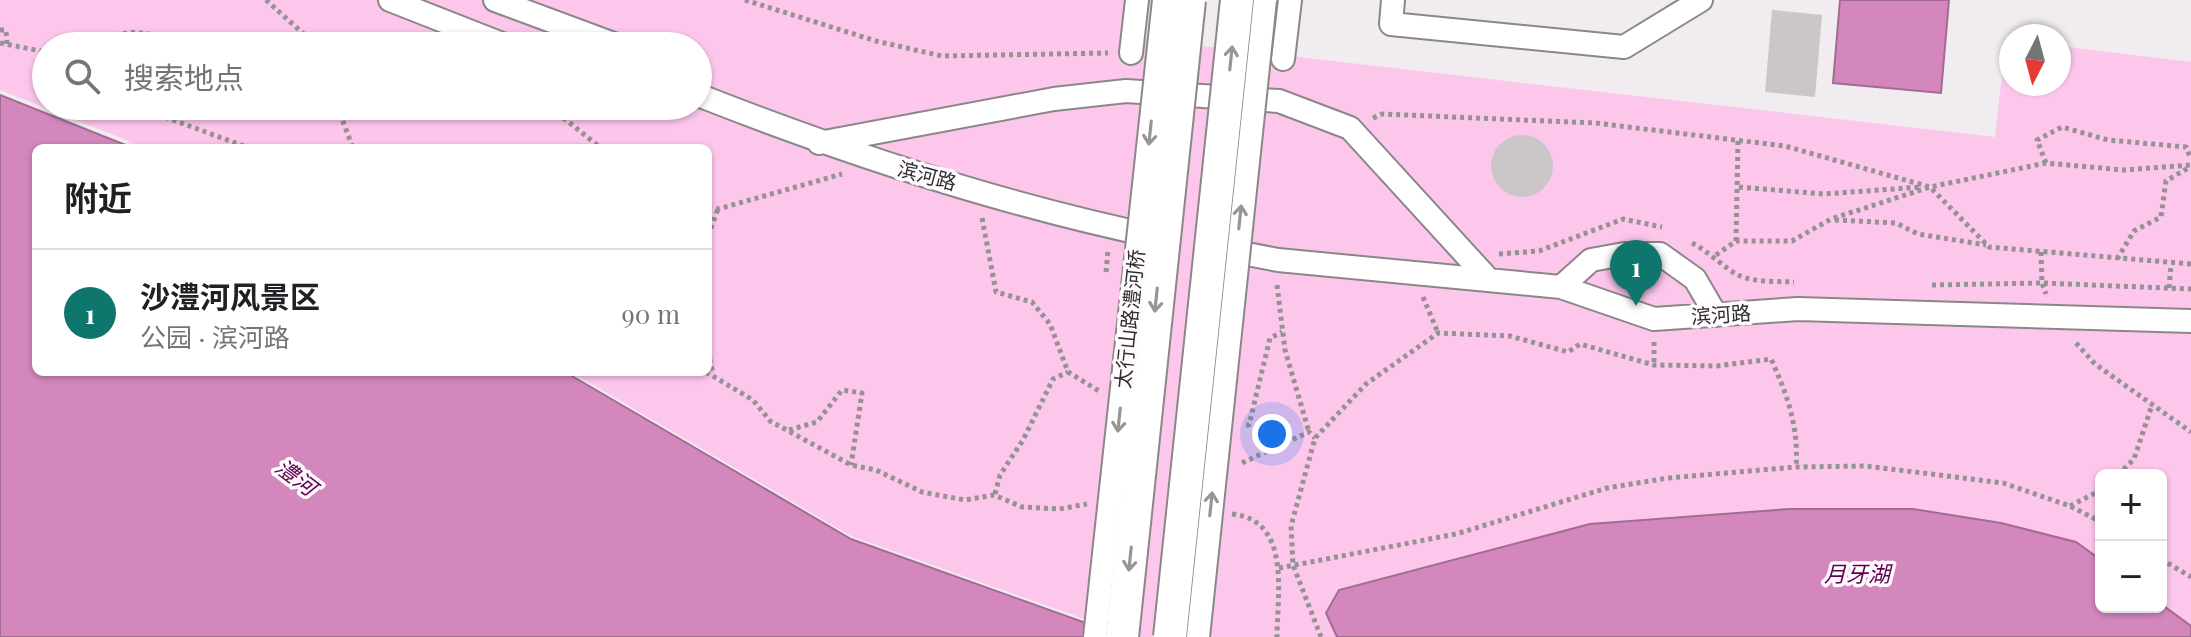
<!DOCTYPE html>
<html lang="zh">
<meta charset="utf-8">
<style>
body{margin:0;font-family:"Playfair Display","Noto Sans SC",serif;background:#f6f6f6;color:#202124}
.controls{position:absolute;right:24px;bottom:24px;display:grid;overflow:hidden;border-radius:12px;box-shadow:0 2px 6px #0004}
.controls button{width:72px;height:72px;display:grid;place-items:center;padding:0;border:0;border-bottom:2px solid #e0e0e0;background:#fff;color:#202124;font:40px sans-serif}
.compass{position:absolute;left:1999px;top:24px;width:72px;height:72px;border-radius:50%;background:#fff;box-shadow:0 2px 6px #0004;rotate:186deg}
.you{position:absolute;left:1272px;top:434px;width:28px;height:28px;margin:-20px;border:6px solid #fff;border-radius:50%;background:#1a73e8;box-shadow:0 0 0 12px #1a73e833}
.badge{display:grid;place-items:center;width:52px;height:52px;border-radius:50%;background:#0f766e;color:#fff;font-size:26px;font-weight:700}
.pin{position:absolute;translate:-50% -66px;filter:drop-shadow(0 2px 4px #0008)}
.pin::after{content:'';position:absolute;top:42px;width:28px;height:24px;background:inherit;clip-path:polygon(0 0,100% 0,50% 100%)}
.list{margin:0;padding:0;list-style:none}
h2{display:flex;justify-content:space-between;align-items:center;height:104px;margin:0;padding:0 32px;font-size:34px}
h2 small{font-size:26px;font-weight:400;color:#757577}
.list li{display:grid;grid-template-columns:52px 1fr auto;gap:24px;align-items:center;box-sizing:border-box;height:128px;padding:0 32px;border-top:2px solid #e0e0e0}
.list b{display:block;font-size:30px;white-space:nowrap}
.list p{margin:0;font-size:26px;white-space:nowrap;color:#757577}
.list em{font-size:26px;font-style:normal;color:#757577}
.icon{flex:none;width:44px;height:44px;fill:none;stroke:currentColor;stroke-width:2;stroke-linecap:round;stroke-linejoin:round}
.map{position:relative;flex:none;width:2191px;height:637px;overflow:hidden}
.search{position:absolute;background:#fff;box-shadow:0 2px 6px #0004;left:32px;top:32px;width:680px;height:88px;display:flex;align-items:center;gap:20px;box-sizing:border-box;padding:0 28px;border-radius:44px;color:#757577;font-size:30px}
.panel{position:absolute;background:#fff;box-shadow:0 2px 6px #0004;left:32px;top:144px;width:680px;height:232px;border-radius:12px}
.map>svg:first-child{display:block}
.green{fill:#fdc7ec;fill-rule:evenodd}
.water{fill:#d387bd;stroke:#a26c92;stroke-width:2}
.building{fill:#cbc7c9}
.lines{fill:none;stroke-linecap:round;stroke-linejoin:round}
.street-casing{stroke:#8b8789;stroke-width:26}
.path{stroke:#959294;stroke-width:5;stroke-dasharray:4 4;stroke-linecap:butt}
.street{stroke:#fff;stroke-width:22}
.street-bridge-casing{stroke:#8b8789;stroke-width:26;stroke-linecap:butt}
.secondary-bridge-casing{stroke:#8b8789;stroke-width:36;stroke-linecap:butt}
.street-bridge{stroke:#fff;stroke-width:22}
.secondary-bridge{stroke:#fff;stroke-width:32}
.oneway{stroke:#979697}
.labels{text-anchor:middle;stroke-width:7;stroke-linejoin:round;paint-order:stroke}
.street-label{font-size:20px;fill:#2f2e2f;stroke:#fefafd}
.water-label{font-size:22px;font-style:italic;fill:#5e004e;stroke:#fefafd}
</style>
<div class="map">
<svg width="2191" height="637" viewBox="0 0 2191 637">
<rect width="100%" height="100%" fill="#f1ecef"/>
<path class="green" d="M 0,0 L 1127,0 L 1123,37 L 1995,137 L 2006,40 L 2011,40 L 2011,84 L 2059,84 L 2059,46 L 2191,62 L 2191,637 L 1135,637 L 851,536 L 571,372 L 708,372 L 708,148 L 146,148 L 0,90 ZM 46,46 L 698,46 L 698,106 L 46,106 ZM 2101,475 L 2161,475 L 2161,607 L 2101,607 Z"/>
<path class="water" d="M 1840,0 L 1949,0 L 1941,93 L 1833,83 Z
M 0,95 L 133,148 L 36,148 L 36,372 L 565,372 L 851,539 L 1125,637 L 0,637 Z
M 1789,509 L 1913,509 L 2001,523 L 2076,542 L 2101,560 L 2101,607 L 2161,607 L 2161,604 L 2191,626 L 2191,637 L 1337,637 L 1326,613 L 1339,590 L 1590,524 Z"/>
<path class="building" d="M 1772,10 L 1822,15 L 1815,97 L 1765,92 Z
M1491 166a31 31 0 1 1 62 0a31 31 0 1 1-62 0Z"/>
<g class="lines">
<defs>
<path id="street" d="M 390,0 L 507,46
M 495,0 L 619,46
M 1393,0 L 1391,24 L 1624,47 L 1701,0
M 1131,53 L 1137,0
M 1283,59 L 1290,0
M 698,95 C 848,154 1000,204 1158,237
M 819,143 L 1054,99 L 1126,91 L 1279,101 L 1350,128 L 1489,280
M 1211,247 L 1278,260 L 1561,287 L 1654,319 L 1798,309 L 2191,321
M 1561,287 L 1591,260 L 1624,254 L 1660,254 L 1695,279 L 1716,315"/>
</defs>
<use href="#street" class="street-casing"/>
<path class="path" d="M 266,0 L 317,46
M 745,0 L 876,41 L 942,56 L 1108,53
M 0,30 L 6,30 L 7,45
M 0,43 L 46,52
M 85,46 C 132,27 139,29 187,46
M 135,106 L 249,148
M 337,106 L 353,148
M 534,106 L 556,112 L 601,148
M 1373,118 L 1382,114 L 1595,123 L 1785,146 L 1930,187 L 1989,247 L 2191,264
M 2046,163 L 2037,140 L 2062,127 L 2108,140 L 2186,147 L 2191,159
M 1739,187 L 1824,194 L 1921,187
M 708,208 L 718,209 L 842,174
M 982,218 L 996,292 L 1032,302 L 1050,324 L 1068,372 L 1099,391
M 1835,220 L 1896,223 L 1918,234 L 1986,245
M 708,236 L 718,209
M 1736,241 L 1738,141
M 1692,243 C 1708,251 1726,269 1738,275 C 1755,283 1776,281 1794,282
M 2041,252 L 2042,283 L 2046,294
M 1499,254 L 1539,251 L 1623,219 L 1662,227
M 1716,255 L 1736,241 L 1792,241 L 1831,219 L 1930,187 L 2046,163 L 2123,170 L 2191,165
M 2117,259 L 2134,231 L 2161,217 L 2166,181 L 2190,167
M 1106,272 L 1108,250
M 1277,285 L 1285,350 L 1309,432
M 1932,285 L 2042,283 L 2191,289
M 2169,288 L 2171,265
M 1423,297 L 1438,333
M 1654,342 L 1654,365
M 2076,343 L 2095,364 L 2191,432
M 708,351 L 713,374
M 706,372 L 753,400 L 770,421 L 851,465 L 876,470 L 922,492 L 965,500 L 994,495 L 1022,507 L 1059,509 L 1087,504
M 1246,425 L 1249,425 L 1270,338 L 1282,332
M 789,430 L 817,422 L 842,390 L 862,393 L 851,465
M 1242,463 L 1309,432 L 1315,438
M 2118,475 L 2134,459 L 2152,405
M 995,494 L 1000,475 L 1023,440 L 1053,379 L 1068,372
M 2070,506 L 2101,490
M 1232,514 C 1292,520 1277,596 1277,637
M 2161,559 L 2191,577
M 1279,568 L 1456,534 L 1607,488 L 1668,478 L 1796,467 L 1866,466 L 2003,483 L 2070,506 L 2101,522
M 1321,637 L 1293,565 L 1291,526 L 1315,438 L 1366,384 L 1438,333 L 1510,336 L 1568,352 L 1580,344 L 1654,365 L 1717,366 L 1771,359 C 1787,394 1799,427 1796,467"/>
<use href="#street" class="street"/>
<defs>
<path id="street-bridge" d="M 1095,637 L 1164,0
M 1198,637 L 1265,0"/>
<path id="secondary-bridge" d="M 1122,637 L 1189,0
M 1170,637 L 1237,0"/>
</defs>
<use href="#street-bridge" class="street-bridge-casing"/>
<use href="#secondary-bridge" class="secondary-bridge-casing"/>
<use href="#street-bridge" class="street-bridge"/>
<use href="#secondary-bridge" class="secondary-bridge"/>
</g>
<defs><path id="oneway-shaft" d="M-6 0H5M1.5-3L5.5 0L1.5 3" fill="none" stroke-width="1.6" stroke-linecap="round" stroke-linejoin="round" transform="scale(2)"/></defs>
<g class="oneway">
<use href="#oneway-shaft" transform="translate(1231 58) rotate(-84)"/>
<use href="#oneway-shaft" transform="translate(1150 133) rotate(96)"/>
<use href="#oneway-shaft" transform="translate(1240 217) rotate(-84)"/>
<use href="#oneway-shaft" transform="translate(1156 300) rotate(96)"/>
<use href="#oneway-shaft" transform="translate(1119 420) rotate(96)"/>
<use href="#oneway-shaft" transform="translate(1211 504) rotate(-84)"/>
<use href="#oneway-shaft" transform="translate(1130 559) rotate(96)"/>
</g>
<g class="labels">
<g class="street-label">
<text transform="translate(927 176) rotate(15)" y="7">滨河路</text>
<text transform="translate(1721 315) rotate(-4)" y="7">滨河路</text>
<text transform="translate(1130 319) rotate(-84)" y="7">太行山路澧河桥</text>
</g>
<g class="water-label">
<text transform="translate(296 477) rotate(37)" y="8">澧河</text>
<text x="1857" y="582">月牙湖</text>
</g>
</g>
</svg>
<div class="controls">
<button>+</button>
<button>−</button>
</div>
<svg class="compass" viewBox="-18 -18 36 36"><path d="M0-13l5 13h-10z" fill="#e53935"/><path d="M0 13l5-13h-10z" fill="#757577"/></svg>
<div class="you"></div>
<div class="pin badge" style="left:1636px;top:306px">1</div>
<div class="search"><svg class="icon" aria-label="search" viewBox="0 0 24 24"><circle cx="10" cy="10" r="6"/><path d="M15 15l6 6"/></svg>搜索地点</div>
<section class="panel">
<h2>附近<small></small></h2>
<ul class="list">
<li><span class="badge">1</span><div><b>沙澧河风景区</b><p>公园 · 滨河路</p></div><em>90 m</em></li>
</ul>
</section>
</div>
